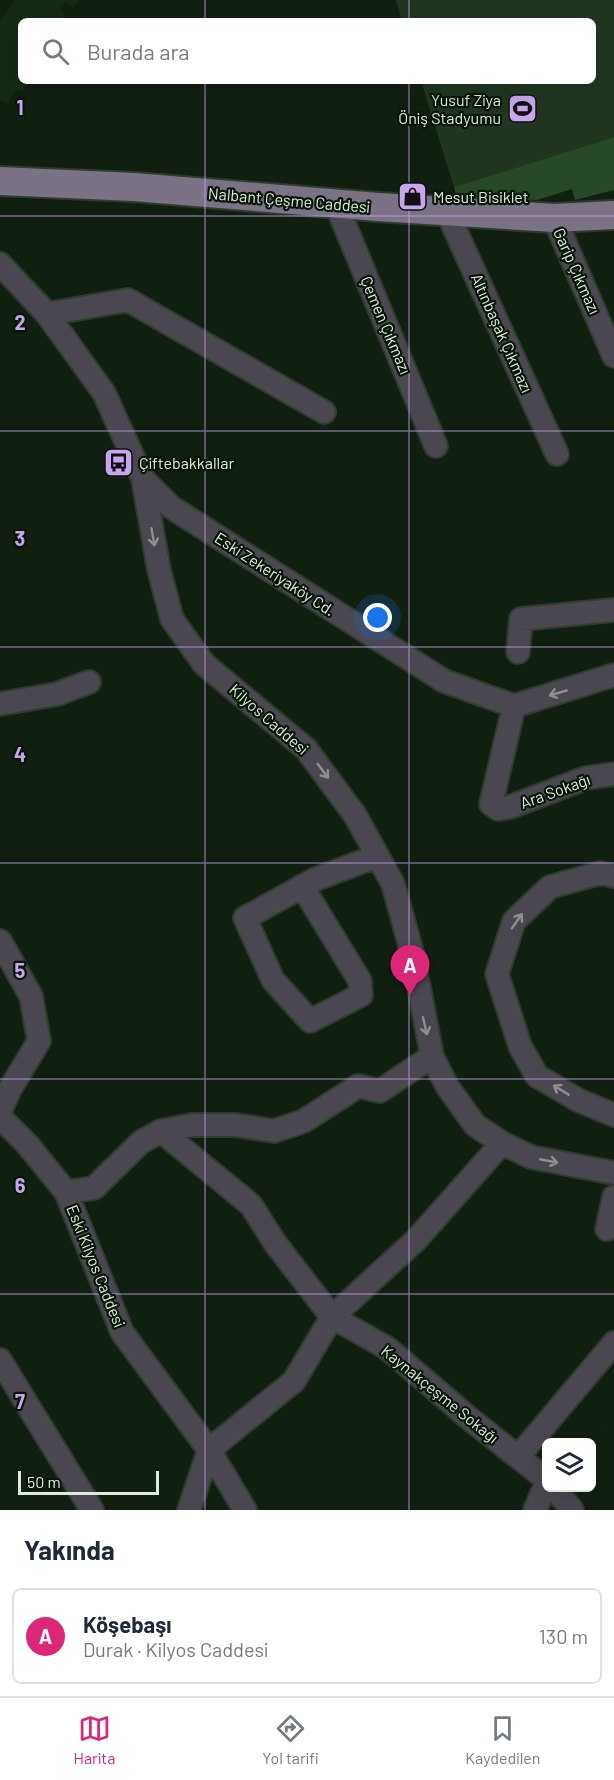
<!DOCTYPE html>
<html lang="tr">
<meta charset="utf-8">
<style>
body{margin:0;font-family:Barlow,sans-serif;background:#f6f6f7;color:#1f2937}
.controls{position:absolute;right:18px;bottom:18px;display:grid;overflow:hidden;border-radius:9px;box-shadow:0 6px 24px #0002}
.controls button{width:54px;height:54px;display:grid;place-items:center;padding:0;border:0;border-bottom:2px solid #e0e1e3;background:#fff;color:#1f2937;font:30px sans-serif}
.scale{position:absolute;left:18px;bottom:15px;width:141px;box-sizing:border-box;padding-left:6px;border:3px solid #e0e9df;border-top:0;font-size:16px;line-height:21px;white-space:nowrap;color:#e0e9df;-webkit-text-stroke:4px #081608;paint-order:stroke}
.you{position:absolute;left:378px;top:618px;width:21px;height:21px;margin:-15px;border:4px solid #fff;border-radius:50%;background:#1a73e8;box-shadow:0 0 0 9px #1a73e833}
.badge{display:grid;place-items:center;width:39px;height:39px;border-radius:50%;background:#db2777;color:#fff;font-size:20px;font-weight:700}
.pin{position:absolute;translate:-50% -50px;filter:drop-shadow(0 2px 3px #0008)}
.pin::after{content:'';position:absolute;top:32px;width:21px;height:18px;background:inherit;clip-path:polygon(0 0,100% 0,50% 100%)}
.list{margin:0;padding:0;list-style:none}
h2{display:flex;justify-content:space-between;align-items:center;height:78px;margin:0;padding:0 24px;font-size:26px}
h2 small{font-size:20px;font-weight:400;color:#747a83}
.list li{display:grid;grid-template-columns:39px 1fr auto;gap:18px;align-items:center;box-sizing:border-box;height:96px;margin:0 12px 12px;padding:0 12px;border:2px solid #e0e1e3;border-radius:9px}
.list b{display:block;font-size:22px;white-space:nowrap}
.list p{margin:0;font-size:20px;white-space:nowrap;color:#747a83}
.list em{font-size:20px;font-style:normal;color:#747a83}
.icon{flex:none;width:33px;height:33px;fill:none;stroke:currentColor;stroke-width:2;stroke-linecap:round;stroke-linejoin:round}
.map{position:relative;flex:none;width:614px;height:1510px;overflow:hidden}
.search{position:absolute;background:#fff;box-shadow:0 6px 24px #0002;left:18px;right:18px;top:18px;height:66px;display:flex;align-items:center;gap:15px;box-sizing:border-box;padding:0 21px;border-radius:9px;color:#747a83;font-size:22px}
.sheet{height:186px;background:#fff}
nav{display:flex;justify-content:space-around;align-items:center;box-sizing:border-box;height:84px;border-top:2px solid #e0e1e3;background:#fff;font-size:16px;color:#747a83}
nav a{display:grid;justify-items:center;gap:3px}
nav .on{color:#db2777}
.map>svg:first-child{display:block}
.built{fill:#152915}
.green{fill:#213521}
.building{fill:#284928}
.lines{fill:none;stroke-linecap:round;stroke-linejoin:round}
.minor-casing{stroke:#2e3b2e;stroke-width:26}
.major-casing{stroke:#2e3b2e;stroke-width:32}
.minor{stroke:#4b4750;stroke-width:22}
.major{stroke:#7b7385;stroke-width:28}
.oneway{stroke:#8e9090}
.grid{fill:none;stroke:#c8a5ee;stroke-width:1.5;stroke-opacity:0.55}
.labels{text-anchor:middle;stroke-width:4.5;stroke-linejoin:round;paint-order:stroke}
.poi-label{font-size:16px;fill:#e0e9df;stroke:#081608;text-anchor:start}
.street-label{font-size:16px;fill:#e0e9df;stroke:#081608}
.grid-label{font-size:20px;text-anchor:middle;font-weight:bold;fill:#c8a5ee;stroke:#081608;stroke-width:4.5;stroke-linejoin:round;paint-order:stroke}
</style>
<div class="map">
<svg width="614" height="1510" viewBox="0 0 614 1510">
<rect width="100%" height="100%" fill="#111f11"/>
<path class="built" d="M 15,0 L 79,0 L 73,8 L 65,3 L 61,9 L 68,21 L 21,21 L 21,81 L 30,81 L 22,92 L 17,89 L 7,104 L 0,99 L 0,21 Z"/>
<path class="green" d="M 396,0 L 614,0 L 614,137 L 454,187 L 421,81 L 593,81 L 593,21 L 402,21 Z"/>
<path class="building" d="M 614,137 L 614,190 L 575,200 L 572,189 L 537,200 L 519,199 L 518,195 L 506,198 L 456,195 L 454,187 Z"/>
<g class="lines">
<defs>
<path id="minor" d="M 336,204 L 436,446
M 447,212 L 557,454
M 554,218 L 614,356
M 0,264 L 47,314 L 104,393 L 143,479 L 159,570 L 172,619 L 204,664 L 306,749 L 355,815 L 393,884 L 413,956 L 432,1056 L 447,1086 L 475,1125 L 502,1143 L 531,1157 L 614,1173
M 47,314 L 128,300 L 324,412
M 143,479 L 171,507 L 444,681 L 514,706 L 614,675
M 518,652 L 521,619 L 614,610
M 0,704 L 57,694 L 89,682
M 514,706 L 491,804 L 498,809 L 510,807 L 586,778 L 614,774
M 614,876 L 600,873 L 550,887 L 514,921 L 497,974 L 520,1046 L 537,1076 L 578,1100 L 614,1115
M 302,886 L 360,981 L 361,995 L 310,1021 L 273,980 L 245,918 L 316,879 L 377,856
M 0,941 L 31,996 L 39,1041 L 10,1089 L 0,1111
M 0,1117 L 27,1144 L 66,1192 L 122,1332 L 209,1450 L 245,1510
M 161,1131 L 251,1205 L 275,1243 L 332,1317 L 387,1348 L 470,1419 L 546,1479
M 66,1192 L 94,1188 L 141,1142 L 161,1131 L 192,1125 L 235,1125 L 274,1131 L 304,1121 L 358,1086 L 380,1091 L 432,1056
M 607,1229 L 614,1197
M 0,1360 L 92,1510
M 518,1457 L 614,1343
M 554,1488 L 572,1510
M 189,1510 L 209,1450 L 294,1381 L 332,1317 L 416,1240 L 502,1143
M 535,1510 L 546,1484"/>
<path id="major" d="M 0,181 L 134,187 L 378,207 L 554,218 L 614,215"/>
</defs>
<use href="#minor" class="minor-casing"/>
<use href="#major" class="major-casing"/>
<use href="#minor" class="minor"/>
<use href="#major" class="major"/>
</g>
<defs><path id="oneway-shaft" d="M-6 0H5M1.5-3L5.5 0L1.5 3" fill="none" stroke-width="1.6" stroke-linecap="round" stroke-linejoin="round" transform="scale(1.5)"/></defs>
<g class="oneway">
<use href="#oneway-shaft" transform="translate(153 537) rotate(80)"/>
<use href="#oneway-shaft" transform="translate(558 693) rotate(164)"/>
<use href="#oneway-shaft" transform="translate(323 771) rotate(53)"/>
<use href="#oneway-shaft" transform="translate(517 921) rotate(-55)"/>
<use href="#oneway-shaft" transform="translate(425 1026) rotate(77)"/>
<use href="#oneway-shaft" transform="translate(561 1090) rotate(-149)"/>
<use href="#oneway-shaft" transform="translate(549 1161) rotate(11)"/>
</g>
<path class="grid" d="M 205,0 L 205,21M 409,0 L 409,21M 205,81 L 205,1510M 409,81 L 409,1510M 0,216 L 614,216M 0,431 L 614,431M 0,647 L 614,647M 0,863 L 614,863M 0,1079 L 614,1079M 0,1294 L 614,1294"/>
<defs>
<symbol id="stadium-square" viewBox="-11 -11 22 22"><rect x="-9" y="-9" width="18" height="18" rx="4" fill="#c8a5ee" stroke="#081608"/><path d="M0-5a6.5 5 0 1 0 0 10a6.5 5 0 1 0 0-10ZM-3.5-1.8h7v3.6h-7Z" fill="#111"/></symbol>
<symbol id="shop-square" viewBox="-11 -11 22 22"><rect x="-9" y="-9" width="18" height="18" rx="4" fill="#c8a5ee" stroke="#081608"/><path d="M-5-2.5h2.3a2.7 3.5 0 0 1 5.4 0H5L5.5 6h-11ZM-1.5-2.5h3a1.5 2.3 0 0 0-3 0Z" fill="#111"/></symbol>
<symbol id="bus-square" viewBox="-11 -11 22 22"><rect x="-9" y="-9" width="18" height="18" rx="4" fill="#c8a5ee" stroke="#081608"/><path d="M-5-6H5V4H4V6H2V4H-2V6H-4V4H-5ZM-3.5-4V0h7V-4ZM-3.5 1.2v1.5H-2V1.2ZM2 1.2v1.5H3.5V1.2Z" fill="#111"/></symbol>
</defs>
<g fill-rule="evenodd">
<use href="#stadium-square" x="506" y="92" width="33" height="33"/>
<use href="#shop-square" x="396" y="180" width="33" height="33"/>
<use href="#bus-square" x="102" y="446" width="33" height="33"/>
</g>
<g class="labels">
<g class="poi-label">
<text x="501" y="106" text-anchor="end">Yusuf Ziya<tspan x="501" dy="18">Öniş Stadyumu</tspan></text>
<text x="433" y="203">Mesut Bisiklet</text>
<text x="139" y="469">Çiftebakkallar</text>
</g>
<g class="street-label">
<text transform="translate(289 200) rotate(5)" y="6">Nalbant Çeşme Caddesi</text>
<text transform="translate(577 271) rotate(66)" y="6">Garip Çıkmazı</text>
<text transform="translate(386 325) rotate(67)" y="6">Çemen Çıkmazı</text>
<text transform="translate(502 333) rotate(66)" y="6">Altınbaşak Çıkmazı</text>
<text transform="translate(275 574) rotate(33)" y="6">Eski Zekeriyaköy Cd.</text>
<text transform="translate(269 719) rotate(41)" y="6">Kilyos Caddesi</text>
<text transform="translate(555 791) rotate(-20)" y="6">Ara Sokağı</text>
<text transform="translate(96 1266) rotate(68)" y="6">Eski Kilyos Caddesi</text>
<text transform="translate(440 1394) rotate(39)" y="6">Kaynakçeşme Sokağı</text>
</g>
</g>
<g class="grid-label">
<text x="20" y="115">1</text>
<text x="20" y="330">2</text>
<text x="20" y="546">3</text>
<text x="20" y="762">4</text>
<text x="20" y="978">5</text>
<text x="20" y="1193">6</text>
<text x="20" y="1409">7</text>
</g>
</svg>
<div class="controls">
<button><svg class="icon" aria-label="layers" viewBox="0 0 24 24"><path d="M12 4l9 5-9 5-9-5zM3 14l9 5 9-5"/></svg></button>
</div>
<div class="scale">50 m</div>
<div class="you"></div>
<div class="pin badge" style="left:410px;top:995px">A</div>
<div class="search"><svg class="icon" aria-label="search" viewBox="0 0 24 24"><circle cx="10" cy="10" r="6"/><path d="M15 15l6 6"/></svg>Burada ara</div>
</div>
<section class="sheet">
<h2>Yakında<small></small></h2>
<ul class="list">
<li><span class="badge">A</span><div><b>Köşebaşı</b><p>Durak · Kilyos Caddesi</p></div><em>130 m</em></li>
</ul>
</section>
<nav>
<a class="on"><svg class="icon" aria-label="map" viewBox="0 0 24 24"><path d="M3 6l6-2 6 2 6-2v14l-6 2-6-2-6 2zM9 4v14M15 6v14"/></svg>Harita</a>
<a><svg class="icon" aria-label="directions" viewBox="0 0 24 24"><path d="M12 3l9 9-9 9-9-9zM9 14v-3h6M13 9l2 2-2 2"/></svg>Yol tarifi</a>
<a><svg class="icon" aria-label="saved" viewBox="0 0 24 24"><path d="M7 4h10v16l-5-4-5 4z"/></svg>Kaydedilen</a>
</nav>
